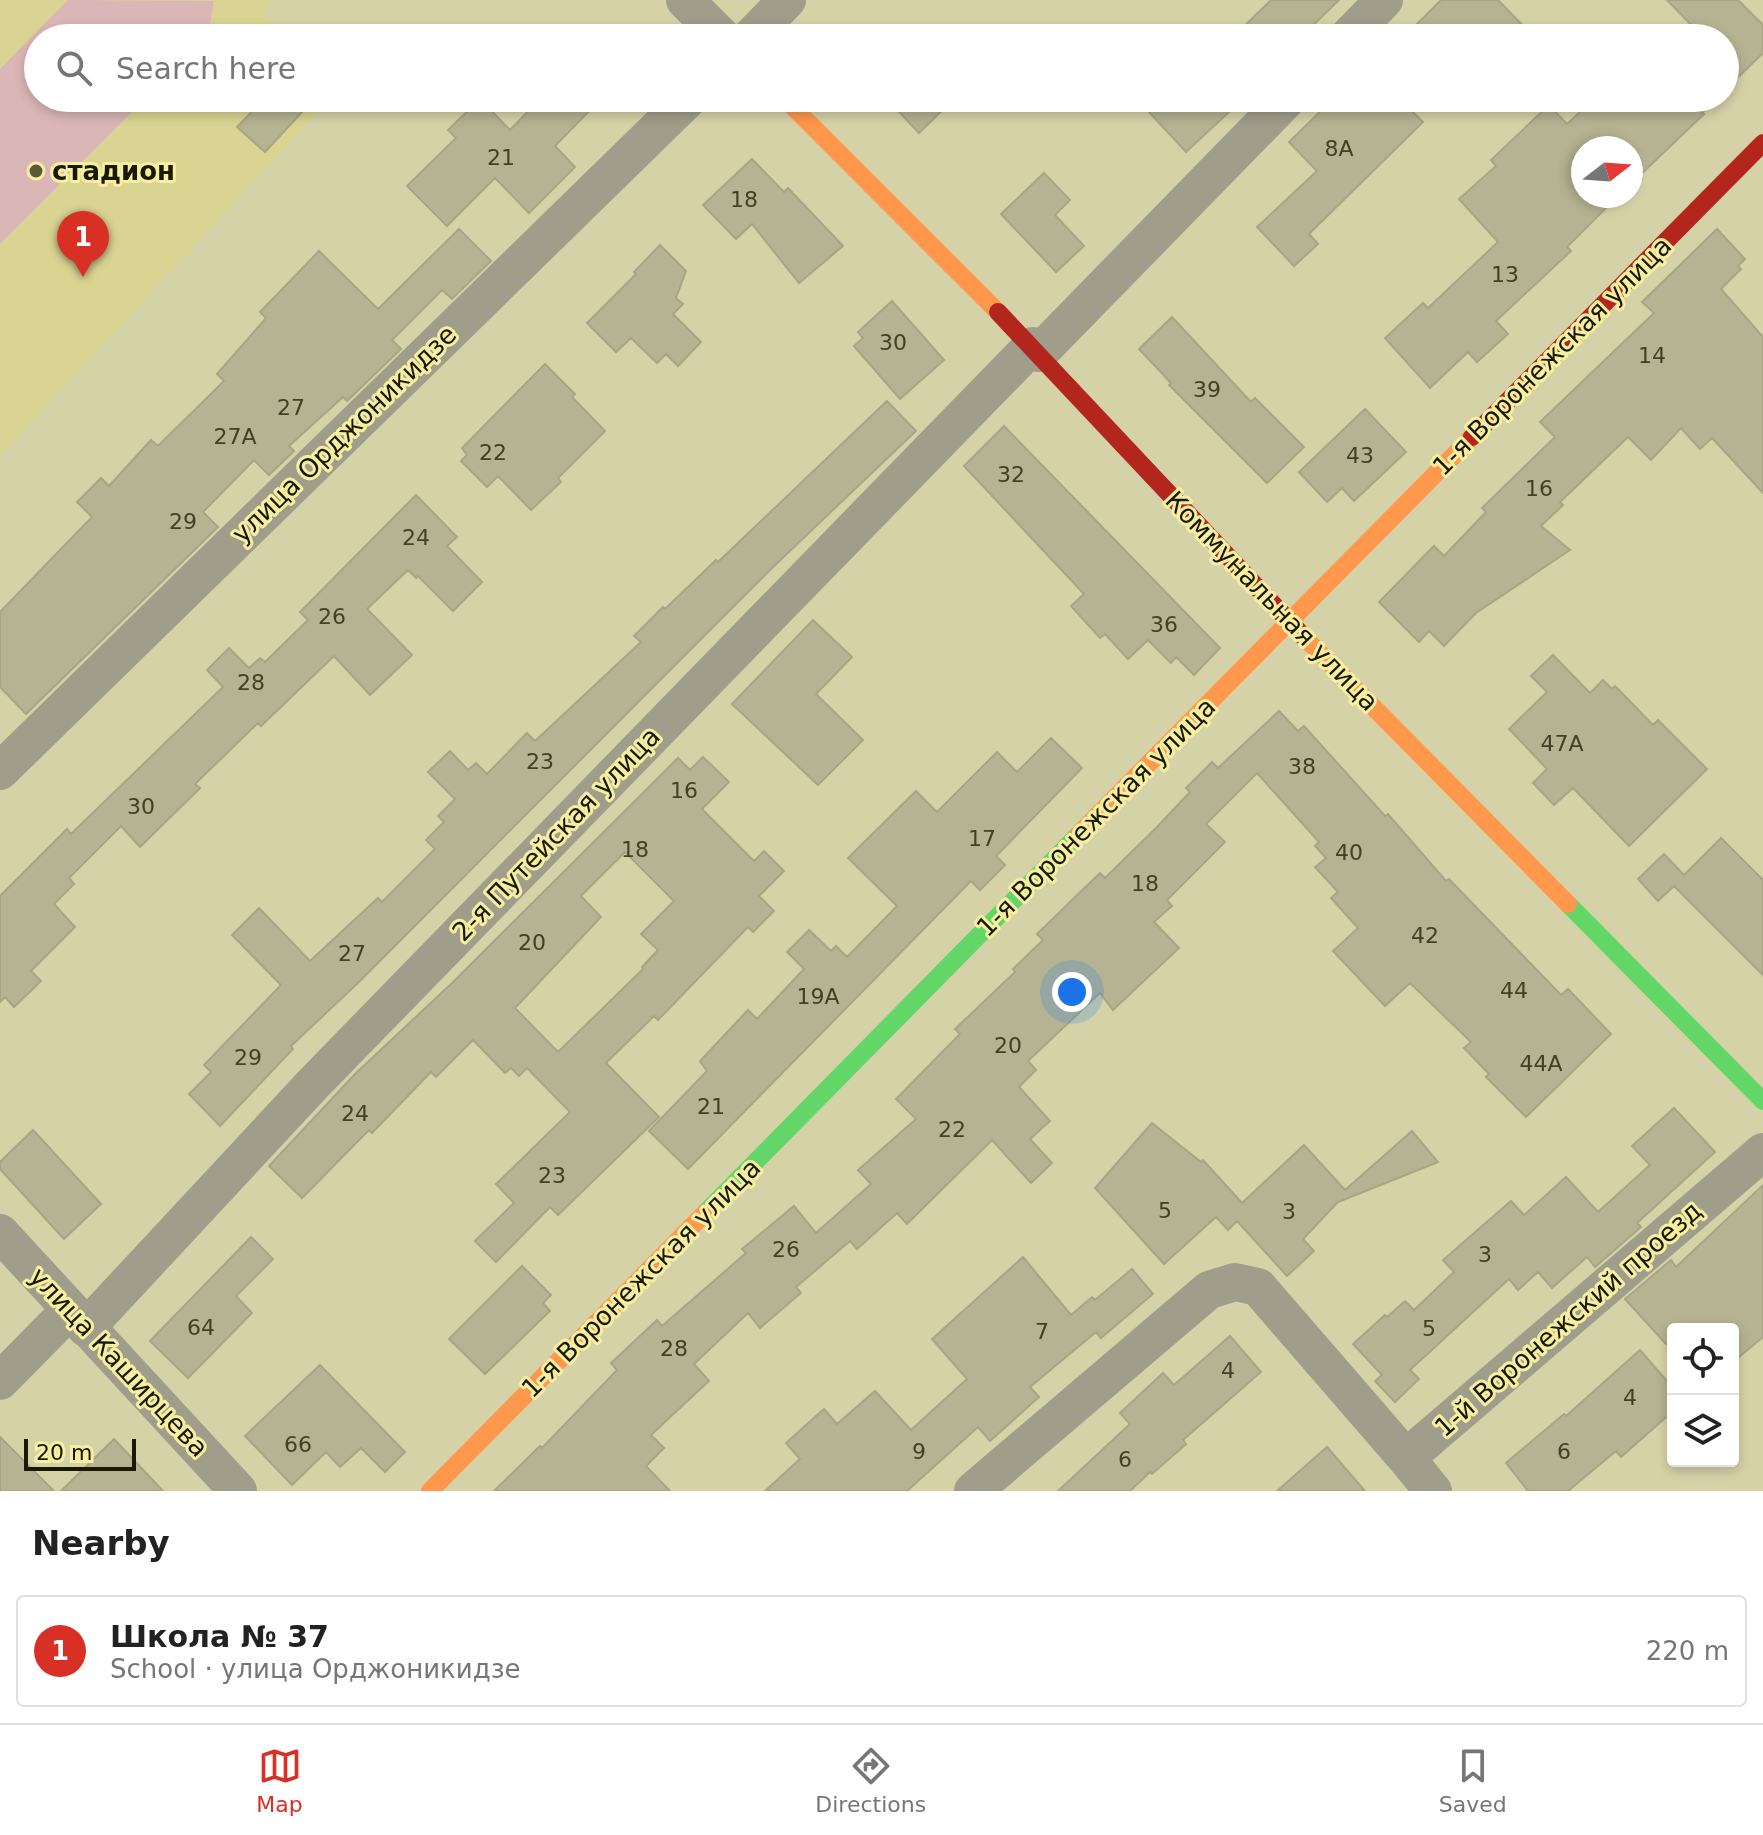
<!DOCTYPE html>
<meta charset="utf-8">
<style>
body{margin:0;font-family:"DejaVu Sans",sans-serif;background:#f6f6f6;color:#222}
.controls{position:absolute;right:24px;bottom:24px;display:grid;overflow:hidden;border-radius:8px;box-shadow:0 4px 12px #0003}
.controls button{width:72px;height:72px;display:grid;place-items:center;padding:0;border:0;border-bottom:2px solid #e0e0e0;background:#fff;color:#222;font:40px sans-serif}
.compass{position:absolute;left:1571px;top:136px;width:72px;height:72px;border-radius:50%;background:#fff;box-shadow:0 4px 12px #0003;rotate:73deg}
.scale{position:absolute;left:24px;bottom:20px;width:112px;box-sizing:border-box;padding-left:8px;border:4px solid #1b1800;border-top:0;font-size:22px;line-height:28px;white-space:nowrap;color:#1b1800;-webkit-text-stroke:6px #f6efa2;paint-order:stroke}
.you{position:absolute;left:1072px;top:992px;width:28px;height:28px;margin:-20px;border:6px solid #fff;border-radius:50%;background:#1a73e8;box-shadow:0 0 0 12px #1a73e833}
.badge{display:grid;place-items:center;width:52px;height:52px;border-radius:50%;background:#d93025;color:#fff;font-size:26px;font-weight:700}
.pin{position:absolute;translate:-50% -66px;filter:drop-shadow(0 2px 4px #0008)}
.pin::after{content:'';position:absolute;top:42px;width:28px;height:24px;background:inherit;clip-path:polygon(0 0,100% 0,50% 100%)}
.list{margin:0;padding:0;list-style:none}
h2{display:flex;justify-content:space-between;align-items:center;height:104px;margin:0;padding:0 32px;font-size:34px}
h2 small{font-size:26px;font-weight:400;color:#767676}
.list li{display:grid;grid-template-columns:52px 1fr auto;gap:24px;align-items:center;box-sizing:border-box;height:112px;margin:0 16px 16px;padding:0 16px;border:2px solid #e0e0e0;border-radius:8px}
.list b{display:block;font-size:30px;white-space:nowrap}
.list p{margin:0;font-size:26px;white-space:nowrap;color:#767676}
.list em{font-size:26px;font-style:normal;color:#767676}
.icon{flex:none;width:44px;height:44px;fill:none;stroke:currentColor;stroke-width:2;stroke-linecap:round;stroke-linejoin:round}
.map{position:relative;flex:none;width:1763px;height:1491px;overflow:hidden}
.search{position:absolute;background:#fff;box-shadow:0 4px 12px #0003;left:24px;right:24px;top:24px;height:88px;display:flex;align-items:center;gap:20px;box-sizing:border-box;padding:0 28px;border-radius:44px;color:#767676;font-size:30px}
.sheet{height:232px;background:#fff}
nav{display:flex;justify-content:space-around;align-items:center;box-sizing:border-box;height:112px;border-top:2px solid #e0e0e0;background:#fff;font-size:22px;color:#767676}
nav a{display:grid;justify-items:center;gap:4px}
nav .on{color:#d93025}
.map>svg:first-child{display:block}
.built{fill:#dad492}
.green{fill:#dbb6b7}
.building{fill:#b6b392;stroke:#a8a584;stroke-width:2;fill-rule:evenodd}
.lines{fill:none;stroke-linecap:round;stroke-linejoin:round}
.street{stroke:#a09e8a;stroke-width:38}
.fast{stroke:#63d668;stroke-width:18}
.slow{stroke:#ff974d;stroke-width:18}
.jam{stroke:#b3261e;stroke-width:18}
.poi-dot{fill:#5c593b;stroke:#f6efa2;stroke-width:3}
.labels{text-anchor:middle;stroke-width:6;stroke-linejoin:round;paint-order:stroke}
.number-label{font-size:22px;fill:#423f24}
.poi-label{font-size:26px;font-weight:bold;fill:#1b1800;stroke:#f6efa2;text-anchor:start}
.street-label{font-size:26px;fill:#1b1800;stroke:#f6efa2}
</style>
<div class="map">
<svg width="1763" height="1491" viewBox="0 0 1763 1491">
<rect width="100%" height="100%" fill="#d6d2a8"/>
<path class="built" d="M 0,0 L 273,0 L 262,13 L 291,38 L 38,38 L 38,98 L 331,98 L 0,456 Z"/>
<path class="green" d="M 68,0 L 214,1 L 210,25 L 201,38 L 38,38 L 38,98 L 146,98 L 0,244 L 0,69 Z"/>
<path class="building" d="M 1271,0 L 1339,0 L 1300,38 L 1232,38 Z
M 1441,0 L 1498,0 L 1535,38 L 1403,38 Z
M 1667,0 L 1738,0 L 1763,25 L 1763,53 L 1725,90 L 1725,38 L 1704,38 Z
M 265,98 L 315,98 L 265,152 L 237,127 Z
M 541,98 L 602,98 L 555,146 L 575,167 L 529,213 L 495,178 L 447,226 L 407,186 L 456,138 L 448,130 L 480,99 L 510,130 Z
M 886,98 L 955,98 L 919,133 Z
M 1136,98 L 1244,98 L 1186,152 Z
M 1334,98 L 1399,98 L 1423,122 L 1309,234 L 1318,244 L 1294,266 L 1257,227 L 1317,171 L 1289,142 Z
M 1595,98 L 1717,98 L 1702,113 L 1704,114 L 1633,182 L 1631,183 L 1631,148 L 1583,148 L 1583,196 L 1618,196 L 1567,247 L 1571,251 L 1496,321 L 1508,334 L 1477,362 L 1468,352 L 1430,388 L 1385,338 L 1423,303 L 1428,308 L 1498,242 L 1459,199 L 1496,166 L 1491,160 L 1549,105 L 1567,124 Z
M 752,159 L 784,192 L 788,188 L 843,246 L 799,283 L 752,224 L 736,239 L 703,205 Z
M 1044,173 L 1070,200 L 1055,215 L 1084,246 L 1056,272 L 1001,214 Z
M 459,229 L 491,261 L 452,299 L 442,290 L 392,340 L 401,349 L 347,401 L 343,397 L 289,446 L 294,451 L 269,475 L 254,460 L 203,512 L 218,527 L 26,714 L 0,687 L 0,612 L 92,517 L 77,502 L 101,478 L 109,486 L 151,440 L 158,446 L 224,381 L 217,374 L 266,318 L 260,312 L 319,251 L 378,309 Z
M 1717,229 L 1745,259 L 1738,266 L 1741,269 L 1721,289 L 1763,337 L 1763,493 L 1712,438 L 1700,449 L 1681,428 L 1651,460 L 1628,437 L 1560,502 L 1563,505 L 1541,526 L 1570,550 L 1476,613 L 1444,646 L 1429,631 L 1419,642 L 1379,602 L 1434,546 L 1444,556 L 1486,512 L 1482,508 L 1555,437 L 1540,422 L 1654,313 L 1642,302 Z
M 660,245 L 686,271 L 676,298 L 683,304 L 673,314 L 701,342 L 678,366 L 666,354 L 657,363 L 631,338 L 616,352 L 587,323 L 636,274 L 634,272 Z
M 892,301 L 944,360 L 900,399 L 854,346 L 863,338 L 858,332 Z
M 1172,317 L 1251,402 L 1255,398 L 1304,447 L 1267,483 L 1169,385 L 1171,383 L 1139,349 Z
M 545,364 L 575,394 L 572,397 L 605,431 L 558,478 L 561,482 L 531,510 L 498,476 L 487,487 L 461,461 L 467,455 L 462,448 Z
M 887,401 L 916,431 L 771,569 L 359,982 L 291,1046 L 293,1049 L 220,1126 L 189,1094 L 211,1072 L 204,1065 L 281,985 L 232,935 L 259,908 L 310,961 L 378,898 L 382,902 L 435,849 L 426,840 L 444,822 L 438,816 L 455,799 L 428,772 L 450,751 L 468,770 L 476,763 L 487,774 L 527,733 L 535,741 L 641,642 L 634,636 L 663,607 L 665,609 L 716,560 L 718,562 Z
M 1365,409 L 1406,452 L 1354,501 L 1342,488 L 1327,502 L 1299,472 Z
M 1004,426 L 1220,648 L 1194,675 L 1176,657 L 1171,663 L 1148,640 L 1128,659 L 1105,634 L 1100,638 L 1071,606 L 1084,594 L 964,466 Z
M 416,495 L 457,537 L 447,546 L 482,582 L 453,611 L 418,576 L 416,578 L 408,570 L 367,609 L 412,655 L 370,695 L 334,656 L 261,726 L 258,723 L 195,784 L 200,788 L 140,847 L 121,826 L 69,878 L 74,884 L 54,904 L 75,927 L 31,971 L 41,981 L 14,1007 L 5,997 L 0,1002 L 0,896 L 67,829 L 71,834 L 223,687 L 207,670 L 229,648 L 249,668 L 260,658 L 265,662 L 308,620 L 300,612 Z
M 813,620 L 852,657 L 816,694 L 863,740 L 818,785 L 732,704 Z
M 1553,655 L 1590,693 L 1603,680 L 1612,689 L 1615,686 L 1653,725 L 1658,720 L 1707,769 L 1629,846 L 1573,788 L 1554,805 L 1533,783 L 1547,769 L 1509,729 L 1547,692 L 1531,676 Z
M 1279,711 L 1298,731 L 1304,726 L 1385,816 L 1388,814 L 1446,881 L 1449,879 L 1561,995 L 1568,989 L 1611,1034 L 1526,1117 L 1486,1077 L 1489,1074 L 1464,1048 L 1471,1042 L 1410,983 L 1385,1006 L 1333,951 L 1358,928 L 1331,898 L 1338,892 L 1315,867 L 1326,858 L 1315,846 L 1319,842 L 1257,773 L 1206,824 L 1225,842 L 1167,900 L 1172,906 L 1154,922 L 1179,948 L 1113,1010 L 1100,993 L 1028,1061 L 1036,1070 L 1019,1087 L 1050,1121 L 1030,1139 L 1052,1163 L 1031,1183 L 992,1140 L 907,1224 L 897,1213 L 857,1249 L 850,1241 L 796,1287 L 801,1293 L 760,1328 L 748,1313 L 694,1364 L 709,1381 L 651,1435 L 664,1448 L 646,1466 L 670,1491 L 494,1491 L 540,1446 L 542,1448 L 617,1370 L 611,1363 L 657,1320 L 662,1326 L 746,1253 L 742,1249 L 794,1206 L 816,1233 L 871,1184 L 858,1170 L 916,1119 L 896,1099 L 960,1034 L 955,1029 L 1015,972 L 1013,969 L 1043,940 L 1037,934 L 1100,873 L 1105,878 L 1156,828 L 1190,792 L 1186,788 L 1212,762 L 1218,768 Z
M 1051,738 L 1082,768 L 996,856 L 1005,865 L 980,890 L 971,881 L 688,1169 L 649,1131 L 707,1071 L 700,1061 L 748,1010 L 757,1019 L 804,969 L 787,952 L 809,930 L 831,951 L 836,946 L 847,957 L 897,906 L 848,858 L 916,791 L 937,812 L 997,752 L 1017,772 Z
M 703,757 L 729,782 L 702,809 L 754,861 L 764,851 L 784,871 L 759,896 L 774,911 L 753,932 L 748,927 L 658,1020 L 654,1016 L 606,1063 L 659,1117 L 558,1215 L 550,1207 L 496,1262 L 475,1241 L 514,1203 L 496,1184 L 570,1112 L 527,1068 L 519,1076 L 511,1068 L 505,1073 L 473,1040 L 436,1077 L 431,1072 L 372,1133 L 369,1130 L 302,1198 L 269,1166 L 355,1074 L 452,983 L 678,758 L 690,770 ZM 625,852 L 674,901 L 641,934 L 658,950 L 642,967 L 643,969 L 558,1052 L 515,1008 L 601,917 L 581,896 Z
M 1721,838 L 1763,880 L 1763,975 L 1674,886 L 1658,901 L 1638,879 L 1664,854 L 1684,875 Z
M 1674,1108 L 1715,1152 L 1637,1223 L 1641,1227 L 1595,1267 L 1587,1257 L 1552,1288 L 1538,1272 L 1518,1290 L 1509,1279 L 1410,1370 L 1419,1379 L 1395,1402 L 1375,1381 L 1382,1375 L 1353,1344 L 1385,1315 L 1387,1317 L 1405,1301 L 1414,1310 L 1454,1272 L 1443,1260 L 1511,1201 L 1524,1215 L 1566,1177 L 1598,1212 L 1650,1165 L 1632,1146 Z
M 1152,1123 L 1201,1162 L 1203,1160 L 1242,1203 L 1304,1145 L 1345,1190 L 1412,1131 L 1438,1162 L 1338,1202 L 1303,1239 L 1314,1251 L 1287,1276 L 1237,1221 L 1228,1230 L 1216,1217 L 1164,1264 L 1095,1188 Z
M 33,1130 L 101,1204 L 64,1239 L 0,1169 L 0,1162 Z
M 1763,1185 L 1763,1337 L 1733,1362 L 1733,1329 L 1673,1329 L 1673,1338 L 1666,1344 L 1625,1299 L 1671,1260 L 1676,1267 Z
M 251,1237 L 273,1259 L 236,1296 L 252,1313 L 188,1378 L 150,1341 Z
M 1023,1257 L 1071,1315 L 1092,1297 L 1095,1300 L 1132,1269 L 1153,1294 L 1101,1338 L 1096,1332 L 1030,1387 L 1039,1397 L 990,1441 L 978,1427 L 907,1491 L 765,1491 L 800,1459 L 786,1443 L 824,1409 L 837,1424 L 875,1391 L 911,1430 L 967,1379 L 932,1339 Z
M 522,1266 L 551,1295 L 543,1303 L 550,1311 L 485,1374 L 449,1339 Z
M 1230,1336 L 1261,1372 L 1183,1440 L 1186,1444 L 1152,1474 L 1150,1472 L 1130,1491 L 1058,1491 L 1130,1424 L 1120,1413 L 1163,1373 L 1174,1385 Z
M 1640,1350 L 1673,1388 L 1673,1411 L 1621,1457 L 1616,1451 L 1568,1491 L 1528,1491 L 1506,1463 L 1564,1414 L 1566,1416 Z
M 320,1365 L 405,1452 L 385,1472 L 361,1448 L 340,1467 L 326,1452 L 292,1485 L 245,1436 Z
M 0,1437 L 54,1491 L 0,1491 Z
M 114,1439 L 163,1491 L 61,1491 Z
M 1327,1447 L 1365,1491 L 1277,1491 Z"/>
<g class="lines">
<path class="street" d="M 685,0 L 723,38
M 750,38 L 787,0
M 1347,38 L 1384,0
M 1039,353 L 1288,98
M 0,771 L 689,98
M 0,1233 L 238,1491
M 86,1328 L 314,1083 L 1032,346
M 0,1381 L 70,1310
M 973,1491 L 1209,1290 L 1235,1282 L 1258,1287 L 1406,1458
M 1433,1491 L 1406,1458 L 1763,1152"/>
<path class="fast" d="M 1568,904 L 1763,1101
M 705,1213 L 1077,836"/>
<path class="slow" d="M 784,98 L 998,312
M 1303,636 L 1568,904
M 1077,836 L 1472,437
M 430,1491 L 705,1213"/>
<path class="jam" d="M 998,312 L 1303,636
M 1472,437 L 1763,143"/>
</g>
<circle class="poi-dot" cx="36" cy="171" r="8"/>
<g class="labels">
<g class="number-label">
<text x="1339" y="156">8А</text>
<text x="501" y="165">21</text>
<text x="744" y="207">18</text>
<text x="1505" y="282">13</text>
<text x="893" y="350">30</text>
<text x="1652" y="363">14</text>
<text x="1207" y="397">39</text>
<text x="291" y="415">27</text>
<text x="235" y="444">27А</text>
<text x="493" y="460">22</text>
<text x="1360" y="463">43</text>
<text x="1011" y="482">32</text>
<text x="1539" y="496">16</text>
<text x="183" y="529">29</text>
<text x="416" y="545">24</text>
<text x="332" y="624">26</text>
<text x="1164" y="632">36</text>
<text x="251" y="690">28</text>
<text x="1562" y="751">47А</text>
<text x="540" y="769">23</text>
<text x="1302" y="774">38</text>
<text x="684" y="798">16</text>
<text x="141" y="814">30</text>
<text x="982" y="846">17</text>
<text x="635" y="857">18</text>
<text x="1349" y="860">40</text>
<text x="1145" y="891">18</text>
<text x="1425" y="943">42</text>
<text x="532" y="950">20</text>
<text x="352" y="961">27</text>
<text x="1514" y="998">44</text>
<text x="818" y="1004">19А</text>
<text x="1008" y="1053">20</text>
<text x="248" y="1065">29</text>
<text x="1541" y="1071">44А</text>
<text x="711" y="1114">21</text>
<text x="355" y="1121">24</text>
<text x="952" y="1137">22</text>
<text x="552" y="1183">23</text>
<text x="1165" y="1218">5</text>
<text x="1289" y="1219">3</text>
<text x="786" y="1257">26</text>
<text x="1485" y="1262">3</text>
<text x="201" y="1335">64</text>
<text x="1429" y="1336">5</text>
<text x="1042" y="1339">7</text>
<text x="674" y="1356">28</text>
<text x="1228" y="1378">4</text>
<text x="1630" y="1405">4</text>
<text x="298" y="1452">66</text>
<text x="919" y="1459">9</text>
<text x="1564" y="1459">6</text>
<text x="1125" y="1467">6</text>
</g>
<g class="poi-label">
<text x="52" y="180">стадион</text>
</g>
<g class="street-label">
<text transform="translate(1552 356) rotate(-45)" y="9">1-я Воронежская улица</text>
<text transform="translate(344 434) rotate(-44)" y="9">улица Орджоникидзе</text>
<text transform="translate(1272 601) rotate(46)" y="9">Коммунальная улица</text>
<text transform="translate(1096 817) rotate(-45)" y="9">1-я Воронежская улица</text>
<text transform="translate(556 834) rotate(-46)" y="9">2-я Путейская улица</text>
<text transform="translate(641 1278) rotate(-45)" y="9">1-я Воронежская улица</text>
<text transform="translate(1568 1319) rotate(-41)" y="9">1-й Воронежский проезд</text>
<text transform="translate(119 1362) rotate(47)" y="9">улица Каширцева</text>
</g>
</g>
</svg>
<div class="controls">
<button><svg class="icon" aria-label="locate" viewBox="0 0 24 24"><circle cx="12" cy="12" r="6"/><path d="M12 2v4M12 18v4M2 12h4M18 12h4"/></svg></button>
<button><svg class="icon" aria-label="layers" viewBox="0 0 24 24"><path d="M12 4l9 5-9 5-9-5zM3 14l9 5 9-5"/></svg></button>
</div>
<svg class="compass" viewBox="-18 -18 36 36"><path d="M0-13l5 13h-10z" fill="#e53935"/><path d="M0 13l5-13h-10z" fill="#767676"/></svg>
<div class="scale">20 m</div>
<div class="you"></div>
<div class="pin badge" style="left:83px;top:277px">1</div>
<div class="search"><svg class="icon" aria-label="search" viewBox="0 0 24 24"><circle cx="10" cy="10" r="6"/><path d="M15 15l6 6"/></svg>Search here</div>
</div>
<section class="sheet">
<h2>Nearby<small></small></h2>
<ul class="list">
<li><span class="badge">1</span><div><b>Школа № 37</b><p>School · улица Орджоникидзе</p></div><em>220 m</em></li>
</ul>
</section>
<nav>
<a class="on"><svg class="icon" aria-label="map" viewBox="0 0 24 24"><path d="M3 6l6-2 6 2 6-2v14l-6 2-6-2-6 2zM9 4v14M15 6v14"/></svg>Map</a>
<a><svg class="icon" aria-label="directions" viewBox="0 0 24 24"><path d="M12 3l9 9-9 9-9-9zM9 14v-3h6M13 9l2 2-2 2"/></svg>Directions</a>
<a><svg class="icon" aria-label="saved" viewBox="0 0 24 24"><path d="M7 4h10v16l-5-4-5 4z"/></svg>Saved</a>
</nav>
